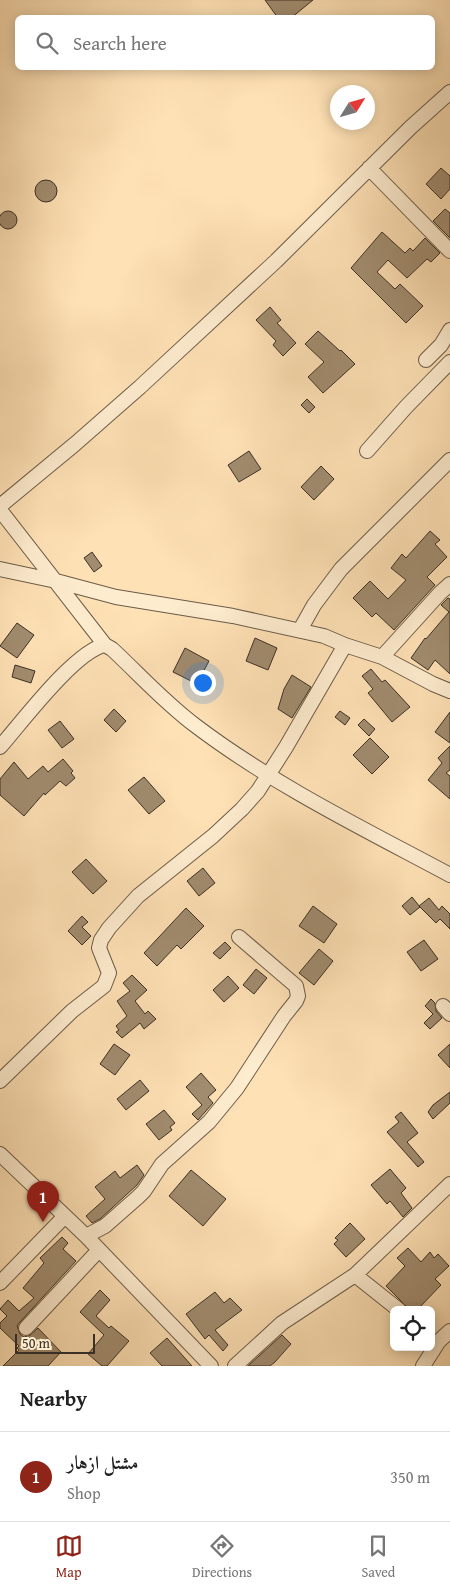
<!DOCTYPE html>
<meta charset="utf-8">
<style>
body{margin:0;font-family:"Gentium Book Plus",Amiri,serif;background:#f6f6f6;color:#222}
.controls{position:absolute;right:15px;bottom:15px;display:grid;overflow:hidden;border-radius:8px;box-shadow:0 2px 12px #0003}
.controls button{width:45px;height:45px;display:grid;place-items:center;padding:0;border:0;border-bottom:1px solid #e0e0e0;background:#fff;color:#222;font:25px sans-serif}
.compass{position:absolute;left:330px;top:85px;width:45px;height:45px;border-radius:50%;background:#fff;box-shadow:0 2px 12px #0003;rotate:53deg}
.scale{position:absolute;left:15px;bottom:12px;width:80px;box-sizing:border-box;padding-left:5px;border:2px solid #3c3024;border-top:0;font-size:14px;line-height:18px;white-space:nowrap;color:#3c3024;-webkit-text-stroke:4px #feeccf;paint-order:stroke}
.you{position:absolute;left:202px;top:682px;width:18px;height:18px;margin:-12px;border:4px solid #fff;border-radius:50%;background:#1a73e8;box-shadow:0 0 0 8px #1a73e833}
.badge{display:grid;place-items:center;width:32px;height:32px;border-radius:50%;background:#8f2418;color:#fff;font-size:16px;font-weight:700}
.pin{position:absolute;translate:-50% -41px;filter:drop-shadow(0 1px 2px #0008)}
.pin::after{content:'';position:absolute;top:26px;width:18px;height:15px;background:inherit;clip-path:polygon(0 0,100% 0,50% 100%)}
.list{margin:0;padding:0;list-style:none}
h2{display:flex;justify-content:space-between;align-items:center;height:65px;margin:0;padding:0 20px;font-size:21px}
h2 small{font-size:16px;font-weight:400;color:#767676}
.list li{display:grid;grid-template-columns:32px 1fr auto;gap:15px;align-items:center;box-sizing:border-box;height:90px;padding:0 20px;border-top:1px solid #e0e0e0}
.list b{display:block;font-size:19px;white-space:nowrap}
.list p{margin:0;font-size:16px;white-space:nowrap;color:#767676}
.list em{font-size:16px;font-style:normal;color:#767676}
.icon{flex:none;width:28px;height:28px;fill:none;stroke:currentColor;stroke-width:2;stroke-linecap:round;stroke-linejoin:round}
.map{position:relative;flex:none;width:450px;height:1366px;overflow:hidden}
.search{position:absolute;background:#fff;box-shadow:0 2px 12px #0003;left:15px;right:15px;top:15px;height:55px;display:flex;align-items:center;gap:12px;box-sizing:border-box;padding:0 18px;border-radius:8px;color:#767676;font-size:19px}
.sheet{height:155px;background:#fff}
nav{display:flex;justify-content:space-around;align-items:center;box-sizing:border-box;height:70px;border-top:1px solid #e0e0e0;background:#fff;font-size:14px;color:#767676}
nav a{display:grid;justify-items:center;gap:2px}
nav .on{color:#8f2418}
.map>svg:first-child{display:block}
.building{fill:#a18c6f;stroke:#3c3024}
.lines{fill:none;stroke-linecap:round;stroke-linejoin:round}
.minor-casing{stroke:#6c5c48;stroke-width:16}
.minor{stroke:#feeccf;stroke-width:14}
</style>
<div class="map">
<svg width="450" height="1366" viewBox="0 0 450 1366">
<rect width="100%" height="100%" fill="#fee1b5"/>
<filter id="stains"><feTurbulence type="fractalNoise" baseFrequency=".004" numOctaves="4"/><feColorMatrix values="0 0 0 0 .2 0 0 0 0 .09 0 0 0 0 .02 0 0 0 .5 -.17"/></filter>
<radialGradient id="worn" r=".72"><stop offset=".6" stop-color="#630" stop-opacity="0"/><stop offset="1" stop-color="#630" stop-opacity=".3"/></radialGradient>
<path class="building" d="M 265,0 L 313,0 L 291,18 L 278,18 Z
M 441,168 L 450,176 L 450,189 L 441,199 L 426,184 Z
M35 191a11 11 0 1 1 22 0a11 11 0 1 1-22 0Z
M 445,209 L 450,213 L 450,238 L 433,221 Z
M-1 220a9 9 0 1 1 18 0a9 9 0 1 1-18 0Z
M 382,232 L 405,253 L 410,248 L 413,251 L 425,238 L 440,253 L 431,262 L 427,259 L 407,278 L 388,260 L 377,272 L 395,289 L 400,284 L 423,306 L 406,323 L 351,268 Z
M 270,307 L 281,320 L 277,323 L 296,343 L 283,356 L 273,345 L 276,341 L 256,320 Z
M 318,331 L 340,351 L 341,350 L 355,364 L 323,393 L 308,377 L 324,362 L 305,344 Z
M 307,399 L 315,407 L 309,413 L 301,405 Z
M 249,451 L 261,469 L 239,482 L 228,465 Z
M 321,466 L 334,479 L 314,500 L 301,487 Z
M 430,531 L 440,540 L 435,544 L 447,557 L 427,577 L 435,585 L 394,630 L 376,613 L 372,617 L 353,598 L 370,581 L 388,599 L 406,580 L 391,568 L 402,554 L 406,558 Z
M 92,552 L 102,566 L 94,572 L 84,558 Z
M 448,598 L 450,599 L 450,674 L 435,660 L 428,670 L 411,658 L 425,638 L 426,639 L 449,612 L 441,605 Z
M 17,623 L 34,635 L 17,658 L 0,646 Z
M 255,638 L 277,648 L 268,670 L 246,661 Z
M 185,648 L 209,661 L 197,684 L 173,672 Z
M 15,665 L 35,671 L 31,683 L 12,677 Z
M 371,669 L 382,682 L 385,680 L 410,707 L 392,722 L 368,693 L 373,689 L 362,676 Z
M 292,675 L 311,687 L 292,718 L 278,709 L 284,689 Z
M 114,709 L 126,721 L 116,732 L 104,720 Z
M 340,711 L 350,718 L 345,725 L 335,717 Z
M 450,712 L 450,743 L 435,732 Z
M 364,719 L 375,729 L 369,736 L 358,725 Z
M 60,721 L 74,739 L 62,748 L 48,730 Z
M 370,738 L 389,757 L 372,774 L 353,755 Z
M 450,746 L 450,770 L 446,773 L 450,776 L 450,799 L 428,780 L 442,763 L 438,758 Z
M 63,759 L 73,771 L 71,773 L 75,778 L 66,786 L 60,781 L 45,795 L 44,793 L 24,816 L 0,795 L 0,779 L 14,762 L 28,779 L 43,766 L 48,772 Z
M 144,777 L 165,801 L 149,814 L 128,790 Z
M 86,859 L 107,881 L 93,894 L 72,872 Z
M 203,868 L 215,883 L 199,896 L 187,881 Z
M 412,897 L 420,907 L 410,915 L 402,906 Z
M 429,898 L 439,910 L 442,906 L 450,914 L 450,929 L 440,919 L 436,923 L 419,906 Z
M 313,906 L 337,924 L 324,943 L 299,926 Z
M 186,908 L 204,926 L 181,949 L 177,945 L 157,966 L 144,953 Z
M 82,916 L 88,922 L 82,927 L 91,936 L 82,945 L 68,931 Z
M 424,940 L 438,959 L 421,971 L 407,952 Z
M 225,942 L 231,948 L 220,959 L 213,953 Z
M 319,949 L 333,961 L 314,985 L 299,973 Z
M 256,969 L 267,978 L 254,994 L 243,985 Z
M 132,975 L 147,990 L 135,1001 L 145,1014 L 148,1011 L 156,1019 L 144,1029 L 140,1023 L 122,1038 L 116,1032 L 119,1030 L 116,1026 L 127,1016 L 117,1001 L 130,991 L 123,983 Z
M 228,976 L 239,988 L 224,1002 L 213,990 Z
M 431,999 L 435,1003 L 436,1011 L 442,1018 L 430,1029 L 424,1023 L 433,1014 L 425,1006 Z
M 114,1044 L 130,1055 L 115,1075 L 100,1064 Z
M 450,1044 L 450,1068 L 438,1055 Z
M 201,1073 L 216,1090 L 208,1097 L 213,1103 L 198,1120 L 192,1114 L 202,1105 L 186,1087 Z
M 140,1080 L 149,1091 L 126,1110 L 117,1099 Z
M 450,1092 L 450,1103 L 433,1119 L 428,1112 L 433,1105 Z
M 164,1110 L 175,1123 L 170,1127 L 172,1130 L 159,1140 L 146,1124 Z
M 401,1112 L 418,1133 L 407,1142 L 424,1162 L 418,1167 L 387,1132 L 399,1122 L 395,1117 Z
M 137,1165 L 144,1175 L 137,1185 L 100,1219 L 92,1223 L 86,1216 L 105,1199 L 95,1187 L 115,1171 L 120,1178 Z
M 390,1169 L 406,1188 L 401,1193 L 412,1208 L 403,1217 L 390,1201 L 387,1204 L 371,1185 Z
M 191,1170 L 226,1199 L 203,1226 L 169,1196 Z
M 350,1223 L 365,1239 L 346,1257 L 334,1244 L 338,1240 L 335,1238 Z
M 62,1237 L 68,1243 L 63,1249 L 76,1261 L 20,1322 L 17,1326 L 20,1334 L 24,1337 L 29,1336 L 38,1328 L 61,1352 L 48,1366 L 3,1366 L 19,1350 L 17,1348 L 19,1346 L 0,1328 L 0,1323 L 7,1316 L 0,1309 L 8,1300 L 19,1311 L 34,1298 L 23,1288 L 44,1263 L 40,1258 Z
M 408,1248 L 421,1262 L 430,1252 L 434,1258 L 438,1254 L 449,1266 L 435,1279 L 441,1285 L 417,1310 L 410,1310 L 386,1286 L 405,1266 L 397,1258 Z
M 100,1290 L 110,1300 L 96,1316 L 109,1328 L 111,1326 L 129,1341 L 107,1366 L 102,1366 L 88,1354 L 104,1335 L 80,1312 Z
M 215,1292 L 224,1303 L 230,1298 L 242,1310 L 215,1330 L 228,1345 L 223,1351 L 209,1335 L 205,1339 L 186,1314 Z
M 282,1335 L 291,1344 L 275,1362 L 270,1366 L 248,1366 Z
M 167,1338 L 192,1366 L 162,1366 L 150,1353 Z"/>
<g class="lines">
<defs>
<path id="minor" d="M 369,168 L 450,251
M 426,360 L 441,345 L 450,330
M 367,451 L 406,407 L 450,362
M 0,506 L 75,444 L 140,387 L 276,261 L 411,127 L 450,92
M 0,510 L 105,645
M 0,569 L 56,581 L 116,597 L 233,616 L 324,636 L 345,645 L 382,657 L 433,684 L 450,691
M 300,630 L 314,605 L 341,569 L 450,460
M 382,657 L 440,593 L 450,584
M 0,747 C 22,722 75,651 105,645 L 112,649 C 140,675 165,703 196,726 C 274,785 364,829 450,875
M 443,1006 L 450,1014
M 0,1081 L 72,1011 L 104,986 L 109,973 L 99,948 L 101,940 L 109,928 L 138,896 L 213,836 L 242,809 L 258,791 L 286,747 L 345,645
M 0,1154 L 86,1236 L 211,1366
M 86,1236 L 105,1226 L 138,1197 L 144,1191 L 162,1164 L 209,1122 L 237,1088 L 284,1016 L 296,1001 L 298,996 L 296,986 L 239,937
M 355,1275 L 399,1310
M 0,1283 L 65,1216
M 26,1328 L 99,1250
M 235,1366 L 282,1323 L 355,1275 L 450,1184
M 423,1366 L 439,1341 L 450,1331"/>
</defs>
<use href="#minor" class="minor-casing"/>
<use href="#minor" class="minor"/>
</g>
<rect width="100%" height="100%" filter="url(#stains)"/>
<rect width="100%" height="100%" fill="url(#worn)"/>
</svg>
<div class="controls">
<button><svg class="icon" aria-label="locate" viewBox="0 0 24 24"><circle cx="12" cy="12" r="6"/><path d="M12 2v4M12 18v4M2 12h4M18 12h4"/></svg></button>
</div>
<svg class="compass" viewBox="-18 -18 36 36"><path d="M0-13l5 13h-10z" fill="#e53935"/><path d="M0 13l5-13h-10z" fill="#767676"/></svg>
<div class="scale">50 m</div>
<div class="you"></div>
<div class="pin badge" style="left:43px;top:1222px">1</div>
<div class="search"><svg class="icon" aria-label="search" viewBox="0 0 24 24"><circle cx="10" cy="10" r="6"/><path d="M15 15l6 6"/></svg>Search here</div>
</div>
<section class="sheet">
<h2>Nearby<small></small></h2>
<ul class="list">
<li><span class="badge">1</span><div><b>مشتل ازهار</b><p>Shop</p></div><em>350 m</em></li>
</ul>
</section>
<nav>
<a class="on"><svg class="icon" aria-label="map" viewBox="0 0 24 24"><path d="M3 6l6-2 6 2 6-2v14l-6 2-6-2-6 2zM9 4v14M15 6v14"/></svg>Map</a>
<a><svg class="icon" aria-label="directions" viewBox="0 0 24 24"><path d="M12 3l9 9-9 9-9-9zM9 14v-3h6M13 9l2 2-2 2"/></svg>Directions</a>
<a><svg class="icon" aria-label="saved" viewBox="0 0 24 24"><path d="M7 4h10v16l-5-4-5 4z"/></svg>Saved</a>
</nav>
